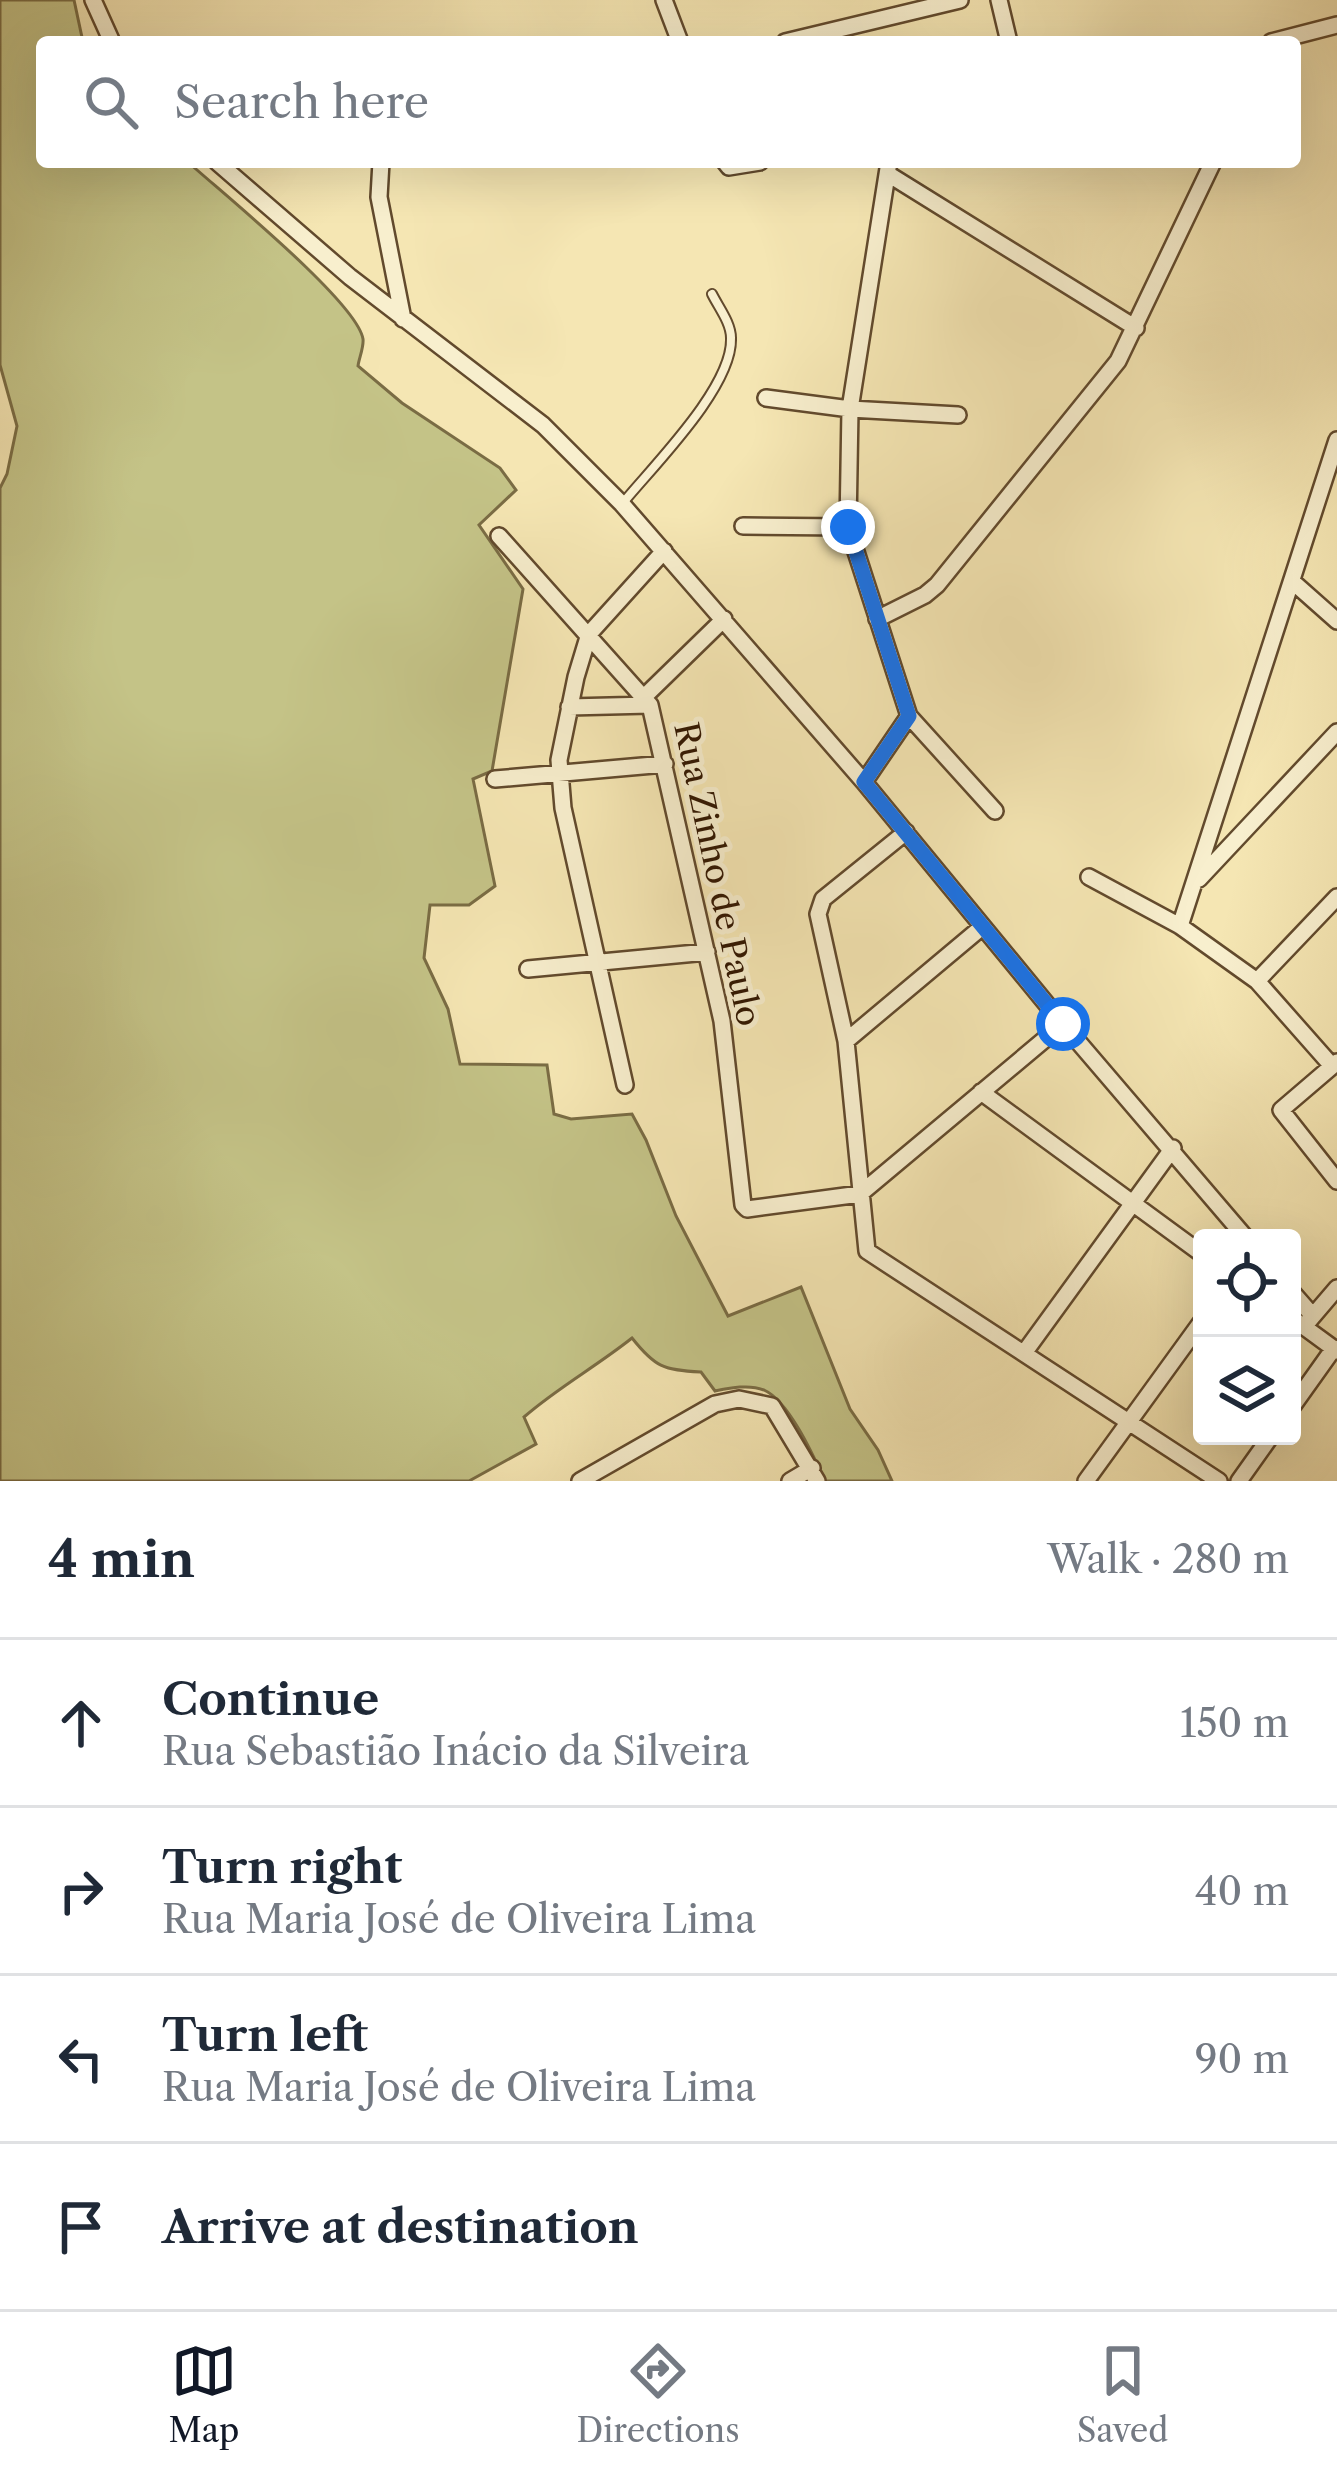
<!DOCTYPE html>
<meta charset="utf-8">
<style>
body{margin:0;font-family:"Libre Caslon Text",serif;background:#f6f6f7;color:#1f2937}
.controls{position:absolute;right:36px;bottom:36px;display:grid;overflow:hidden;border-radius:12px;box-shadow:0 12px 48px #0002}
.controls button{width:108px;height:108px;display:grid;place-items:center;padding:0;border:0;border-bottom:3px solid #e0e1e3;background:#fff;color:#1f2937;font:60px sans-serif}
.stop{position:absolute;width:36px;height:36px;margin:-27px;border:9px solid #1a73e8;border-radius:50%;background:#fff}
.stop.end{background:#1a73e8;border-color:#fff;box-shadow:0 3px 12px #0008}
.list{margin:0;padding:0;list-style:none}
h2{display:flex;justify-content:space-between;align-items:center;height:156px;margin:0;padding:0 48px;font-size:51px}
h2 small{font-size:39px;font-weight:400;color:#747a83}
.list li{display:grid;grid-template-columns:78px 1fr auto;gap:36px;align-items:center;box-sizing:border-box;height:168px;padding:0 48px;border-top:3px solid #e0e1e3}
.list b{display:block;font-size:45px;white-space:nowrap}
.list p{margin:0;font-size:39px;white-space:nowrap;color:#747a83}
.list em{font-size:39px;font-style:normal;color:#747a83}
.icon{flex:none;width:66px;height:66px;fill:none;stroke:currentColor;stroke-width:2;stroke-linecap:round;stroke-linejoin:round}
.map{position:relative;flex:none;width:1337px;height:1481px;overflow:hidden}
.search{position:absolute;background:#fff;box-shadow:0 12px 48px #0002;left:36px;right:36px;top:36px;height:132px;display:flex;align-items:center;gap:30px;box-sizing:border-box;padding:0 42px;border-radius:12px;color:#747a83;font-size:45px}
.sheet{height:828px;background:#fff}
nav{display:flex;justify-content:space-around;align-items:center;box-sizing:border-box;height:168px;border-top:3px solid #e0e1e3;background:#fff;font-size:33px;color:#747a83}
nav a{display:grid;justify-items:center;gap:6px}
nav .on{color:#111827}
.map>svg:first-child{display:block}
.green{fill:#c4c387;stroke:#7a6c44;stroke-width:3}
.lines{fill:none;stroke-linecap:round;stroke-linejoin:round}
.service-casing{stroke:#624a2d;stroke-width:12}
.minor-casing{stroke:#624a2d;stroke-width:20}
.service{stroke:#f8efce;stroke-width:8}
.minor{stroke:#f8efce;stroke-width:15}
.route{stroke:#1a73e8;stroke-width:15}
.labels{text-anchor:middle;stroke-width:10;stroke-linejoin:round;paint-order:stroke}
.street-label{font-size:33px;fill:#311600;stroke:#f8efce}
</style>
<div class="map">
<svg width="1337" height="1481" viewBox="0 0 1337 1481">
<rect width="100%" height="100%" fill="#f5e6b3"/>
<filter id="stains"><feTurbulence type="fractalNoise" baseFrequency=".00167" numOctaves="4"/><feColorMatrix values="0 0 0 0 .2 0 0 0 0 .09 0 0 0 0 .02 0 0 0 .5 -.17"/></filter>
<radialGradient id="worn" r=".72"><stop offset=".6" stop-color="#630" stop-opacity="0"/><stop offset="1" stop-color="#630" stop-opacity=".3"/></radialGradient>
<path class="green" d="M 0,0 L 74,0 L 83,42 L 42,42 L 42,162 L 188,162 C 221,192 357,302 363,339 C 364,347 359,358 358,366 L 402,403 L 500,468 L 516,490 L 479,525 L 523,589 L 492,771 L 473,779 L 495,886 L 469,905 L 430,905 L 424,958 L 448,1009 L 460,1064 L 547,1065 L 554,1114 L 571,1119 L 632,1114 L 646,1140 L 676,1216 L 728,1316 L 801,1287 L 850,1409 L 878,1450 L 892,1481 L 825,1481 C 814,1457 789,1401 764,1390 C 749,1384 730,1388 715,1391 L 701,1372 C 663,1370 655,1367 632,1338 C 597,1366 557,1388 524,1417 L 536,1444 L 469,1481 L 0,1481 L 0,488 L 7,474 L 17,426 L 0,365 Z"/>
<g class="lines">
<defs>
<path id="service" d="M 622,504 C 653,466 733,387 731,338 C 731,323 719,308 712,294"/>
<path id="minor" d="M 93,0 L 112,42
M 664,0 L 680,42
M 999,0 L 1009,42
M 785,42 L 960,0
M 1271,42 L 1337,25
M 217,162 L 350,277 L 543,425 L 622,504 L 864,782 L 1063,1024 L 1246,1238
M 381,162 L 379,197 L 403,319
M 725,162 L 729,167 L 760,162
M 888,174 L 1136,328
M 766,398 L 850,409 L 958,415
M 743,526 L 848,527
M 499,536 L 650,705 L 722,1021 L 743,1205 L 747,1209 L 860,1194 L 1063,1024
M 1293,582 L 1337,621
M 877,619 L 925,595 L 937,585 L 1118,361 L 1213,162
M 645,696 L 724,619
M 569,707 L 650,705
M 909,716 L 995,811
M 495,779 L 665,764
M 864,782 L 909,716 L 848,527 L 850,409 L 889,162
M 906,832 L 823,899 L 818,914 L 846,1041 L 867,1251 L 1219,1481
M 1089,877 L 1180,926 L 1257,981 L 1332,1066
M 1199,879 L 1337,732
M 1180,926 L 1337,440
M 528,969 L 707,952
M 1257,981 L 1337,897
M 846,1041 L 982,927
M 1337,1062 L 1281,1110 L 1337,1181
M 625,1085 L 563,808 L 559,760 L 576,677 L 589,634 L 664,551
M 981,1092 L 1202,1254
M 1292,1292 L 1313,1316 L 1304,1327
M 1313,1316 L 1337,1288
M 1292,1318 L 1337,1351
M 1024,1353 L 1173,1148
M 1292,1407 L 1334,1348
M 580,1481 L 715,1404 L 739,1399 L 772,1406 L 817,1481
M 790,1481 L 812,1468
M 1086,1481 L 1202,1321
M 1239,1481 L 1271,1436"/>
</defs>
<use href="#service" class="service-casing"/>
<use href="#minor" class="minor-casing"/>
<use href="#service" class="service"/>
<use href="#minor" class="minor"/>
</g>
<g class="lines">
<path class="route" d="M 848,527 L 909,716 L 864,782 L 1063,1024"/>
</g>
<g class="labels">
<g class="street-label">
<text transform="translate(718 874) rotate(78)" y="12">Rua Zinho de Paulo</text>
</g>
</g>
<rect width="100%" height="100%" filter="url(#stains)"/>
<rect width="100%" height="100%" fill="url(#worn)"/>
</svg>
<div class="controls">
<button><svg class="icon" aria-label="locate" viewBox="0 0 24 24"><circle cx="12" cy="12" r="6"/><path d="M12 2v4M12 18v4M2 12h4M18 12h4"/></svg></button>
<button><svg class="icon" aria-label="layers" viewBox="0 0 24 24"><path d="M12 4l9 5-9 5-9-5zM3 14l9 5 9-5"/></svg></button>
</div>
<div class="stop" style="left:1063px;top:1024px"></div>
<div class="stop end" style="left:848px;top:527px"></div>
<div class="search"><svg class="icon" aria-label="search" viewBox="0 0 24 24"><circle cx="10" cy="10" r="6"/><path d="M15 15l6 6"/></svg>Search here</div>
</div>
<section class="sheet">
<h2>4 min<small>Walk · 280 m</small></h2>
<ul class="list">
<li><svg class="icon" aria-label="ahead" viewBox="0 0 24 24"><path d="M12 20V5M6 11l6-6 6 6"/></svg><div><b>Continue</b><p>Rua Sebastião Inácio da Silveira</p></div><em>150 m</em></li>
<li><svg class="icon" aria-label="right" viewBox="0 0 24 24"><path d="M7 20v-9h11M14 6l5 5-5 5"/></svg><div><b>Turn right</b><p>Rua Maria José de Oliveira Lima</p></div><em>40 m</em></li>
<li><svg class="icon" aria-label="left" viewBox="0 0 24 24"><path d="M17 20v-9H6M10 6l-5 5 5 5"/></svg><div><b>Turn left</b><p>Rua Maria José de Oliveira Lima</p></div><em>90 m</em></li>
<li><svg class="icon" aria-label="arrive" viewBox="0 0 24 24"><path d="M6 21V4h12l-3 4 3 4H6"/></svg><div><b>Arrive at destination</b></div></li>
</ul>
</section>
<nav>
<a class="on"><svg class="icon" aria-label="map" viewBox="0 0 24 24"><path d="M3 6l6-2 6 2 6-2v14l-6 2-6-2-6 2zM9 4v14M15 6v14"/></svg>Map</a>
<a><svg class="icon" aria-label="directions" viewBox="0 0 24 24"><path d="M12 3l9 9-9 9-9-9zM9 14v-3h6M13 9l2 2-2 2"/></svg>Directions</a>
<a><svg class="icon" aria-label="saved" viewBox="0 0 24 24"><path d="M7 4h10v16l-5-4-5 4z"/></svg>Saved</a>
</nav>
